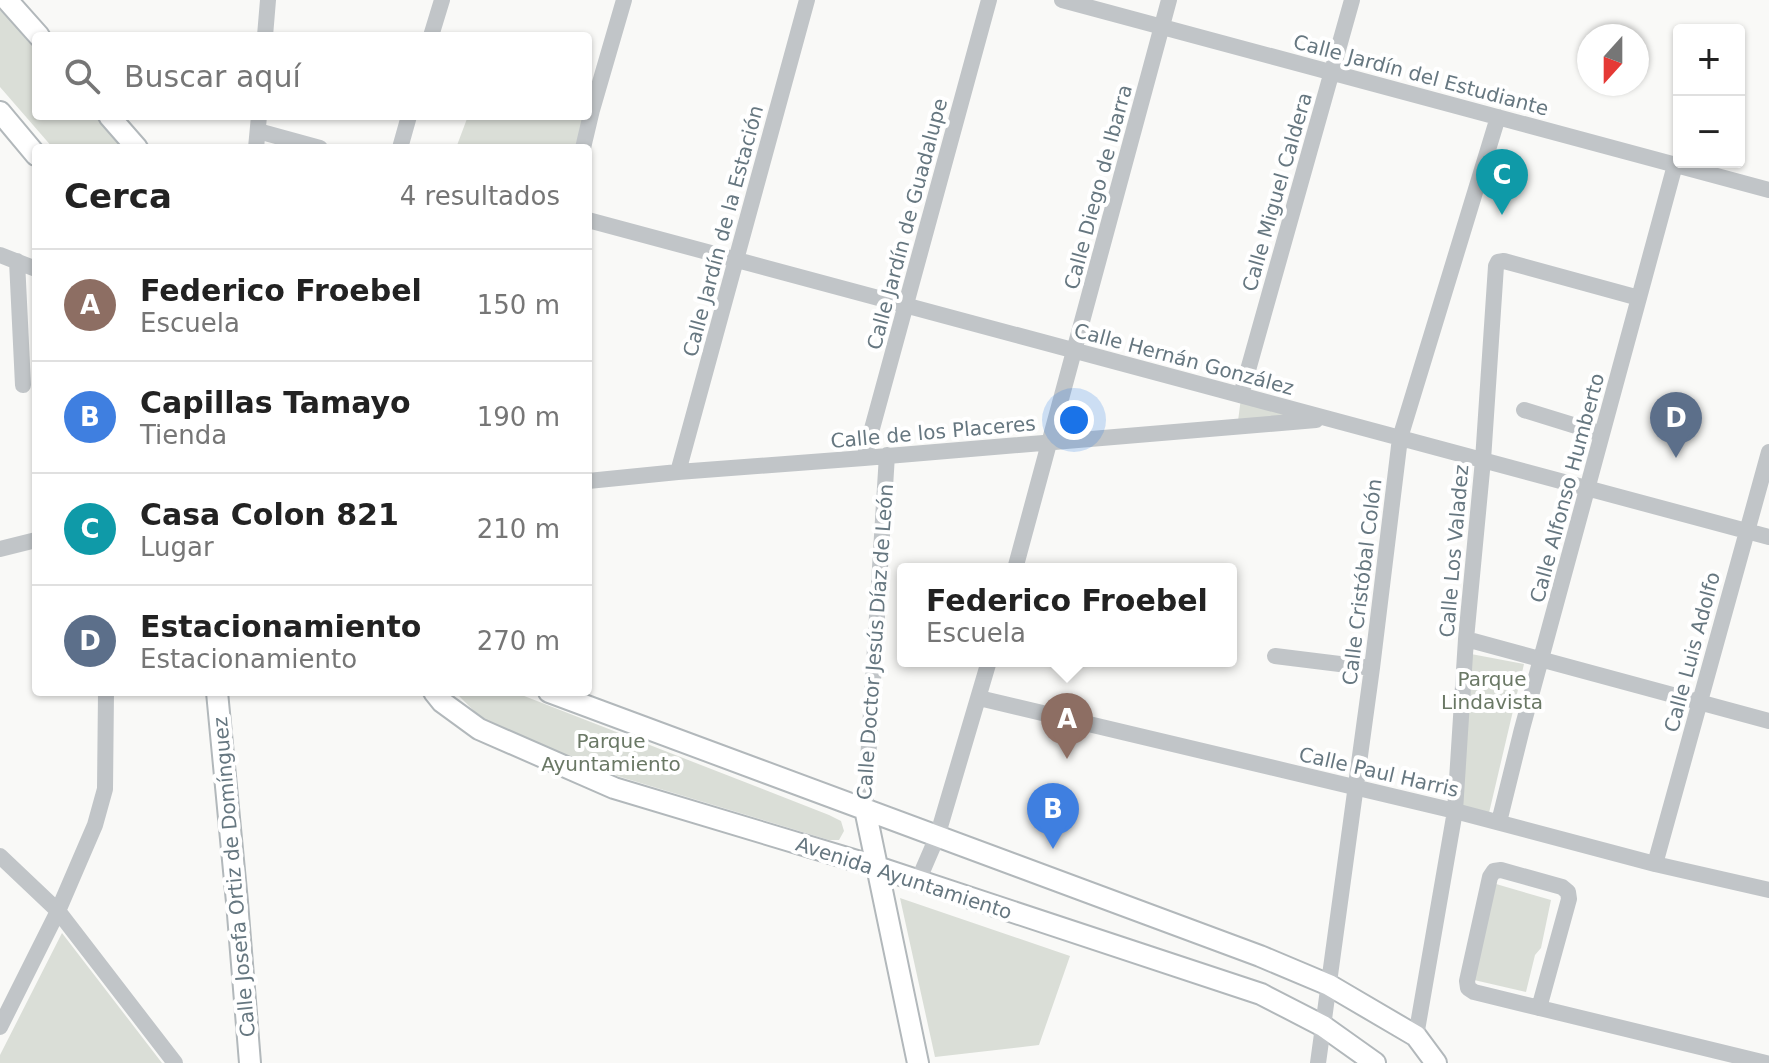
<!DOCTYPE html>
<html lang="es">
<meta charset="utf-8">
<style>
body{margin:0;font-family:"DejaVu Sans",sans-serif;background:#f2f2f2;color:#222}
.controls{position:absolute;right:24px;top:24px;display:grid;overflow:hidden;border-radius:8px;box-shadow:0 2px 6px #0004}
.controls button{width:72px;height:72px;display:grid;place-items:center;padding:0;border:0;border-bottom:2px solid #e0e0e0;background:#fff;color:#222;font:40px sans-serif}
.compass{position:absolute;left:1577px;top:24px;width:72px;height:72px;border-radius:50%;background:#fff;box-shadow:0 2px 6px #0004;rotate:201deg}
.you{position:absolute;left:1074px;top:420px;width:28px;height:28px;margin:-20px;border:6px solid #fff;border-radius:50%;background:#1a73e8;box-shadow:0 0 0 12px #1a73e833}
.badge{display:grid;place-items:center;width:52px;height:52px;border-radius:50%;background:#d6553b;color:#fff;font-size:26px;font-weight:700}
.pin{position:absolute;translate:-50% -66px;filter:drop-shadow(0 2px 4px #0008)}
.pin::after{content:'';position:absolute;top:42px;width:28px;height:24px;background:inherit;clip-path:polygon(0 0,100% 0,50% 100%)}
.popup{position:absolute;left:897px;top:563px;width:340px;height:104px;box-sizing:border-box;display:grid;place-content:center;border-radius:8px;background:#fff;filter:drop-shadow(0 2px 6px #0005);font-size:26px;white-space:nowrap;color:#767676}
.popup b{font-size:30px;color:#222}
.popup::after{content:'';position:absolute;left:50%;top:100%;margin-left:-16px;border:16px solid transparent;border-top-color:#fff}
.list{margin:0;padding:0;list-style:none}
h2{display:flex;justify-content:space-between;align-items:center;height:104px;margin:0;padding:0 32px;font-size:34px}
h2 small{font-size:26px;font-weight:400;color:#767676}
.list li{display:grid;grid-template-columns:52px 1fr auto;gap:24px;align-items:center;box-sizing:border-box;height:112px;padding:0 32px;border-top:2px solid #e0e0e0}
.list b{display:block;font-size:30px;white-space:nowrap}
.list p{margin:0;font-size:26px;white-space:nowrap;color:#767676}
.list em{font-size:26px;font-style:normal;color:#767676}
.icon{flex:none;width:44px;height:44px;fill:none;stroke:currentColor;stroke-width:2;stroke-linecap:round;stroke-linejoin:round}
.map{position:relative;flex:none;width:1769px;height:1063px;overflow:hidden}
.search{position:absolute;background:#fff;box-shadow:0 2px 6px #0004;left:32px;top:32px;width:560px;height:88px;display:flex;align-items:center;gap:20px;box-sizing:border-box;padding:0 28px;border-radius:8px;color:#767676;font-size:30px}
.panel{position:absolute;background:#fff;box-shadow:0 2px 6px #0004;left:32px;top:144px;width:560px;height:552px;border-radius:8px}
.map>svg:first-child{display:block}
.green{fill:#daded7}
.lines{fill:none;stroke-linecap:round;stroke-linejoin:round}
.major-casing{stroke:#b2b8bb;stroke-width:24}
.minor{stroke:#c1c5c8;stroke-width:16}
.major{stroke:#fff;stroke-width:20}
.labels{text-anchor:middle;stroke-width:8;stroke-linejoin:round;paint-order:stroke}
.street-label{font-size:20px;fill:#667780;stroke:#fff}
.park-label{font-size:20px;fill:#6a7865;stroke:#fff}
</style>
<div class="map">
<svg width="1769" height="1063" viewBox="0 0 1769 1063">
<rect width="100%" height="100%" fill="#f9f9f7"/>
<path class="green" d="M 0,10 L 36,47 L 36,116 L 102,116 L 131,148 L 53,148 L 0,87 Z
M 468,116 L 584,116 L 575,148 L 456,148 Z
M 1241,398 L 1321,418 L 1238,421 Z
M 1471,654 L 1524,664 L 1489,813 L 1459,807 Z
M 455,692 L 514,692 L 829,815 L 841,821 L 844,831 L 839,840 L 829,840 L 604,772 L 482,719 Z
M 1496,884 L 1551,900 L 1541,948 L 1535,955 L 1526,992 L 1474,980 Z
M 900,898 L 1070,956 L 1039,1045 L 935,1057 Z
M 62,933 L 162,1063 L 0,1063 L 0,1055 Z"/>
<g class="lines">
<defs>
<path id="major" d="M 7,0 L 39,36
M 0,112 L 36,155
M 109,116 L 137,148
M 217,692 L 237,902 L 250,1063
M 434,692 L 442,702 L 479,729 L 614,788 L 877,867 L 1261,994 L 1323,1026 L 1375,1063
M 549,692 L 1260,956 L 1329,985 L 1416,1036 L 1436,1063
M 865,809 L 918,1063"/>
</defs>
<use href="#major" class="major-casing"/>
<path class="minor" d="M 1062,0 L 1769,190
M 265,36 L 268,0
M 431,36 L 442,0
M 258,131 L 320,148
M 256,148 L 259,116
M 400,148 L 409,116
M 583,148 L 592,110 L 624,0
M 588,220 L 1769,537
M 0,255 L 36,269
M 17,261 L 23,385
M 1241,395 L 1352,0
M 1524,410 L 1602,434
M 864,458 L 989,0
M 678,472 L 807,0
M 588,481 L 678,472 L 864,458 L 1316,420
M 0,549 L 36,540
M 1015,569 L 1169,0
M 1466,639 L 1769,721
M 1275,656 L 1372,668
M 979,698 L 1455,811 L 1655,864 L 1769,890
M 865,809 L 887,455
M 1499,822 L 1522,729 L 1675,165
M 0,856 L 58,911 L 175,1063
M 1655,864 L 1769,452
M 918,881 L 937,837 L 989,661
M 1539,1008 L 1569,899 L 1568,892 L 1562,887 L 1501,870 L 1494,871 L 1490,877 L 1467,981 L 1468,988 L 1474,992 L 1766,1063
M 0,1027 L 58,911 L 95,825 L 105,789 L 106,692
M 1416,1036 L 1455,811 L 1466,639 L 1483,460 L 1496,266 L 1498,262 L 1504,261 L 1639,298
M 1318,1063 L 1372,668 L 1400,438 L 1498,117"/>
<use href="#major" class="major"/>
</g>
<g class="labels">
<g class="street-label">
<text transform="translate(1421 75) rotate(15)" y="7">Calle Jardín del Estudiante</text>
<text transform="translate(1098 187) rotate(-75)" y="7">Calle Diego de Ibarra</text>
<text transform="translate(1277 192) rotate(-74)" y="7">Calle Miguel Caldera</text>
<text transform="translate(907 224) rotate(-75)" y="7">Calle Jardín de Guadalupe</text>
<text transform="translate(723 231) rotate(-75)" y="7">Calle Jardín de la Estación</text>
<text transform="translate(1184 359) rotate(15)" y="7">Calle Hernán González</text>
<text transform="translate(933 432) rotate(-5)" y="7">Calle de los Placeres</text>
<text transform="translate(1567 488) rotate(-75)" y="7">Calle Alfonso Humberto</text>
<text transform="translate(1454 551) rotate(-85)" y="7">Calle Los Valadez</text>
<text transform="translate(1362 582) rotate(-83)" y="7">Calle Cristóbal Colón</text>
<text transform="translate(875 642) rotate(-86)" y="7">Calle Doctor Jesús Díaz de León</text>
<text transform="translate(1692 652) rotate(-75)" y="7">Calle Luis Adolfo</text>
<text transform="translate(1379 772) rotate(13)" y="7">Calle Paul Harris</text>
<text transform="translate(234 877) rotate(-95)" y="7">Calle Josefa Ortiz de Domínguez</text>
<text transform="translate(904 878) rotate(18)" y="7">Avenida Ayuntamiento</text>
</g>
<g class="park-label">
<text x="1492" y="686">Parque<tspan x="1492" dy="23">Lindavista</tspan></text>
<text x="611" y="748">Parque<tspan x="611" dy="23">Ayuntamiento</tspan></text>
</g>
</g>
</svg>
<div class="controls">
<button>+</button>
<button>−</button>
</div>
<svg class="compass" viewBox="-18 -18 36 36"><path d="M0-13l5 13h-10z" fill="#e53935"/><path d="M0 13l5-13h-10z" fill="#767676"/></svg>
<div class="you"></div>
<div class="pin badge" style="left:1067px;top:759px;background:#8d6e63">A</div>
<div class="popup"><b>Federico Froebel</b>Escuela</div>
<div class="pin badge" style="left:1053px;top:849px;background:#3f7fe0">B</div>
<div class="pin badge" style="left:1502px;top:215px;background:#0f9aa8">C</div>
<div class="pin badge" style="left:1676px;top:458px;background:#5c6f8a">D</div>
<div class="search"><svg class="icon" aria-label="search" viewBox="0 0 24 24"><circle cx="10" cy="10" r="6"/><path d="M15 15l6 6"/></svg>Buscar aquí</div>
<section class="panel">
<h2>Cerca<small>4 resultados</small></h2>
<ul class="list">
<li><span class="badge" style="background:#8d6e63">A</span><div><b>Federico Froebel</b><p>Escuela</p></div><em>150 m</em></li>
<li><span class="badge" style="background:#3f7fe0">B</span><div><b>Capillas Tamayo</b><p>Tienda</p></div><em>190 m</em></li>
<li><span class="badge" style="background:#0f9aa8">C</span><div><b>Casa Colon 821</b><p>Lugar</p></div><em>210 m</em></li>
<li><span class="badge" style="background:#5c6f8a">D</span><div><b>Estacionamiento</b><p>Estacionamiento</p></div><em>270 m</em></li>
</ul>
</section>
</div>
